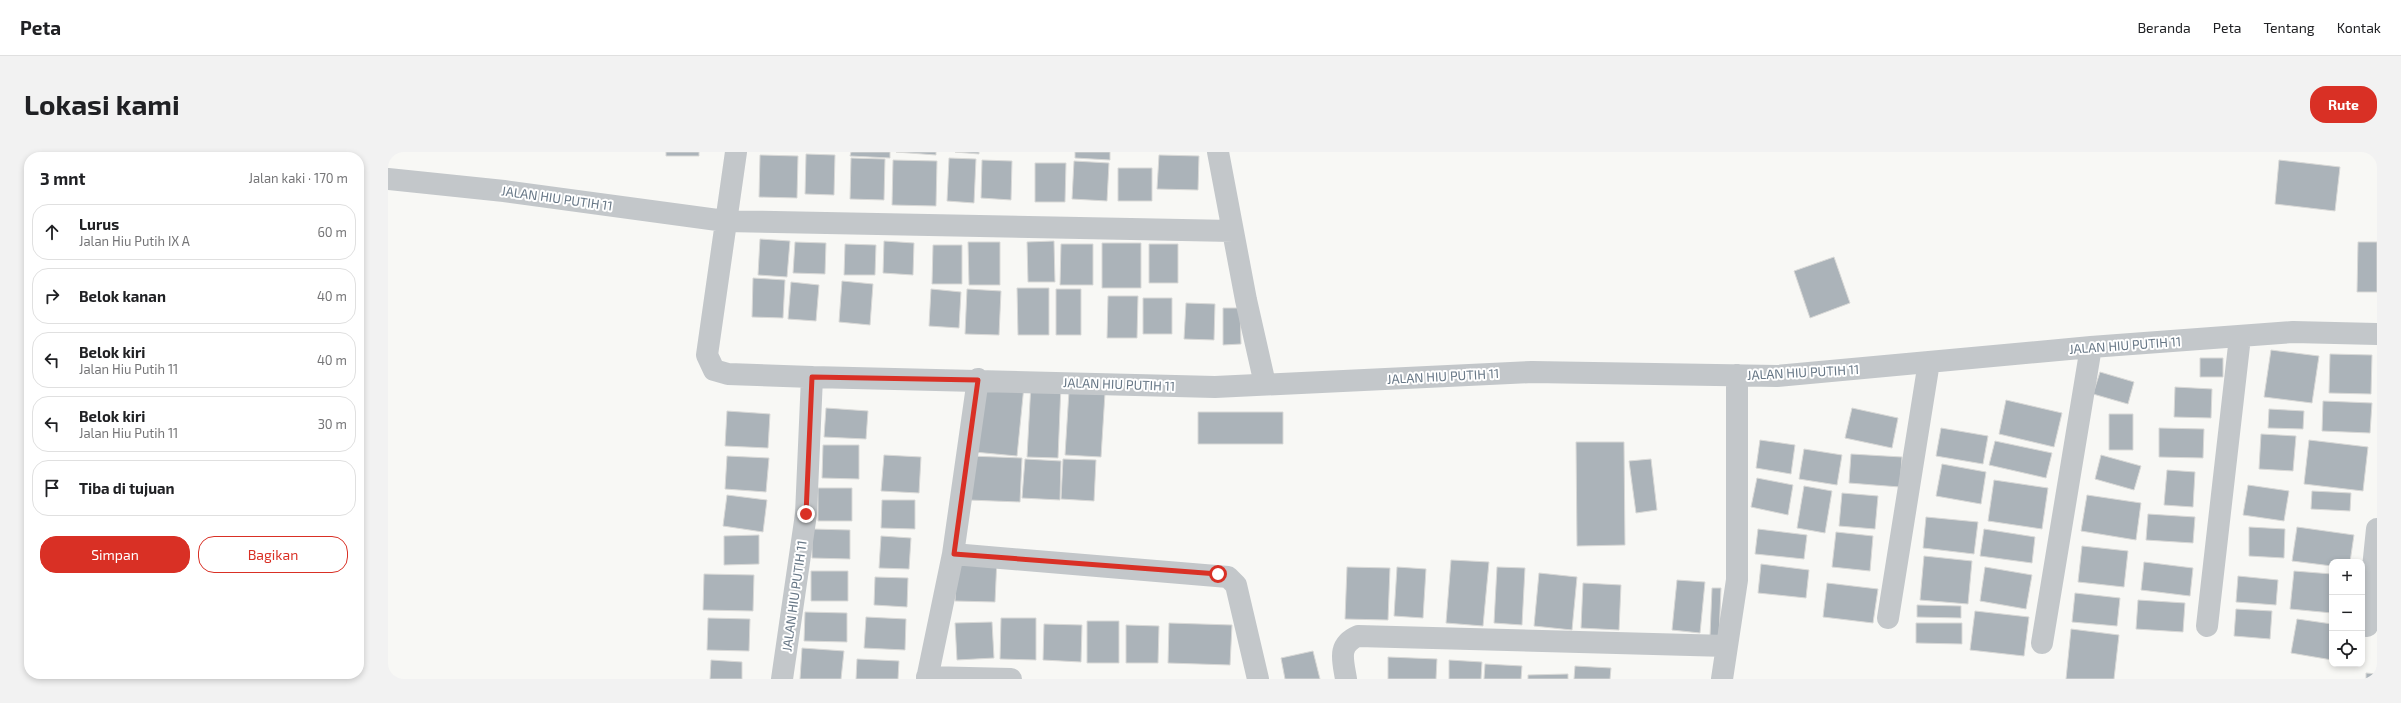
<!DOCTYPE html>
<html lang="id">
<meta charset="utf-8">
<style>
body{margin:0;font-family:"Exo 2",sans-serif;background:#f2f2f2;color:#202124}
.controls{position:absolute;right:12px;bottom:12px;display:grid;overflow:hidden;border-radius:8px;box-shadow:0 2px 6px #0003}
.controls button{width:36px;height:36px;display:grid;place-items:center;padding:0;border:0;border-bottom:1px solid #e0e0e0;background:#fff;color:#202124;font:20px sans-serif}
.stop{position:absolute;width:12px;height:12px;margin:-9px;border:3px solid #d93025;border-radius:50%;background:#fff}
.stop.end{background:#d93025;border-color:#fff;box-shadow:0 1px 4px #0008}
.list{margin:0;padding:0;list-style:none}
h2{display:flex;justify-content:space-between;align-items:center;height:52px;margin:0;padding:0 16px;font-size:17px}
h2 small{font-size:13px;font-weight:400;color:#757577}
.list li{display:grid;grid-template-columns:26px 1fr auto;gap:12px;align-items:center;box-sizing:border-box;height:56px;margin:0 8px 8px;padding:0 8px;border:1px solid #e0e0e0;border-radius:16px}
.list b{display:block;font-size:15px;white-space:nowrap}
.list p{margin:0;font-size:13px;white-space:nowrap;color:#757577}
.list em{font-size:13px;font-style:normal;color:#757577}
.actions{display:flex;gap:8px;padding:12px 16px}
.actions a{flex:1;padding:9px 0;border:1px solid #d93025;border-radius:16px;text-align:center;font-size:14px;color:#d93025}
.actions .main{background:#d93025;color:#fff}
.icon{flex:none;width:22px;height:22px;fill:none;stroke:currentColor;stroke-width:2;stroke-linecap:round;stroke-linejoin:round}
.map{position:relative;flex:none;width:1989px;height:527px;overflow:hidden;border-radius:16px}
header{display:flex;align-items:center;gap:24px;box-sizing:border-box;height:56px;padding:0 20px;background:#fff;border-bottom:1px solid #e0e0e0}
header strong{font-size:19px}
nav{display:flex;gap:22px;margin-inline-start:auto;font-size:14px}
.intro{display:flex;align-items:center;justify-content:space-between;box-sizing:border-box;height:96px;padding:0 24px}
h1{margin:0;font-size:28px}
.button{padding:10px 18px;border-radius:16px;background:#d93025;color:#fff;font-size:14px;font-weight:700}
main{display:flex;gap:24px;padding:0 24px}
aside{flex:1;background:#fff;border-radius:16px;box-shadow:0 2px 6px #0003}
.map>svg:first-child{display:block}
.building{fill:#abb3b9;stroke:#d9d9d7}
.lines{fill:none;stroke-linecap:round;stroke-linejoin:round}
.minor{stroke:#c3c7ca;stroke-width:22}
.route{stroke:#d93025;stroke-width:5}
.labels{text-anchor:middle;stroke-width:4;stroke-linejoin:round;paint-order:stroke}
.street-label{font-size:13px;fill:#677786;stroke:#fff}
</style>
<header>
<strong>Peta</strong>
<nav><a>Beranda</a><a>Peta</a><a>Tentang</a><a>Kontak</a></nav>
</header>
<div class="intro"><h1>Lokasi kami</h1><a class="button">Rute</a></div>
<main>
<aside>
<h2>3 mnt<small>Jalan kaki · 170 m</small></h2>
<ul class="list">
<li><svg class="icon" aria-label="ahead" viewBox="0 0 24 24"><path d="M12 20V5M6 11l6-6 6 6"/></svg><div><b>Lurus</b><p>Jalan Hiu Putih IX A</p></div><em>60 m</em></li>
<li><svg class="icon" aria-label="right" viewBox="0 0 24 24"><path d="M7 20v-9h11M14 6l5 5-5 5"/></svg><div><b>Belok kanan</b></div><em>40 m</em></li>
<li><svg class="icon" aria-label="left" viewBox="0 0 24 24"><path d="M17 20v-9H6M10 6l-5 5 5 5"/></svg><div><b>Belok kiri</b><p>Jalan Hiu Putih 11</p></div><em>40 m</em></li>
<li><svg class="icon" aria-label="left" viewBox="0 0 24 24"><path d="M17 20v-9H6M10 6l-5 5 5 5"/></svg><div><b>Belok kiri</b><p>Jalan Hiu Putih 11</p></div><em>30 m</em></li>
<li><svg class="icon" aria-label="arrive" viewBox="0 0 24 24"><path d="M6 21V4h12l-3 4 3 4H6"/></svg><div><b>Tiba di tujuan</b></div></li>
</ul>
<div class="actions"><a class="main">Simpan</a><a>Bagikan</a></div>
</aside>
<div class="map">
<svg width="1989" height="527" viewBox="0 0 1989 527">
<rect width="100%" height="100%" fill="#f8f8f5"/>
<path class="building" d="M 278,0 L 311,0 L 311,4 L 278,4 Z
M 463,0 L 502,0 L 502,6 L 462,4 Z
M 508,0 L 548,0 L 548,3 Z
M 567,0 L 591,0 L 591,2 Z
M 687,0 L 722,0 L 722,8 L 687,6 Z
M 418,2 L 447,3 L 446,43 L 417,42 Z
M 372,3 L 410,4 L 409,46 L 371,45 Z
M 771,3 L 811,4 L 810,38 L 769,37 Z
M 463,6 L 497,7 L 496,48 L 462,47 Z
M 561,6 L 588,7 L 586,51 L 559,49 Z
M 505,8 L 549,9 L 548,54 L 504,53 Z
M 594,8 L 624,9 L 623,48 L 593,46 Z
M 1891,8 L 1952,15 L 1947,59 L 1887,52 Z
M 686,9 L 721,11 L 719,49 L 684,47 Z
M 647,11 L 678,11 L 677,50 L 647,50 Z
M 730,16 L 764,16 L 764,49 L 730,49 Z
M 372,87 L 402,89 L 399,125 L 370,123 Z
M 496,89 L 526,91 L 525,123 L 495,121 Z
M 666,89 L 667,130 L 640,130 L 639,90 Z
M 407,90 L 438,91 L 437,122 L 405,121 Z
M 580,90 L 612,90 L 612,133 L 581,133 Z
M 1970,90 L 1989,90 L 1989,140 L 1969,140 Z
M 714,91 L 753,91 L 753,136 L 714,136 Z
M 457,92 L 488,93 L 487,123 L 456,123 Z
M 673,92 L 705,92 L 705,133 L 672,133 Z
M 761,92 L 790,92 L 790,131 L 761,131 Z
M 545,93 L 574,93 L 574,132 L 544,132 Z
M 1446,105 L 1462,151 L 1422,166 L 1406,119 Z
M 365,126 L 397,128 L 395,166 L 364,165 Z
M 454,129 L 485,132 L 482,173 L 451,170 Z
M 403,130 L 431,133 L 428,169 L 400,167 Z
M 629,136 L 661,136 L 661,183 L 630,183 Z
M 543,137 L 573,140 L 571,176 L 541,174 Z
M 579,137 L 613,139 L 611,183 L 577,182 Z
M 668,137 L 693,137 L 693,183 L 668,183 Z
M 720,144 L 750,144 L 749,186 L 719,186 Z
M 755,146 L 784,146 L 784,182 L 755,182 Z
M 798,151 L 827,152 L 826,188 L 796,187 Z
M 835,156 L 852,156 L 853,192 L 835,193 Z
M 1883,198 L 1931,204 L 1924,251 L 1876,245 Z
M 1942,202 L 1984,203 L 1983,242 L 1941,241 Z
M 1812,206 L 1835,206 L 1835,225 L 1812,225 Z
M 1712,220 L 1746,230 L 1740,252 L 1705,242 Z
M 593,230 L 636,234 L 629,304 L 586,300 Z
M 643,231 L 673,233 L 670,306 L 639,305 Z
M 1787,235 L 1824,237 L 1823,266 L 1786,265 Z
M 681,239 L 717,241 L 713,305 L 677,303 Z
M 1618,248 L 1674,261 L 1666,295 L 1611,282 Z
M 1935,249 L 1984,251 L 1982,281 L 1934,279 Z
M 438,256 L 480,259 L 478,287 L 436,285 Z
M 1464,256 L 1510,266 L 1504,296 L 1457,286 Z
M 1881,257 L 1916,259 L 1915,277 L 1880,276 Z
M 339,259 L 382,262 L 380,296 L 337,294 Z
M 810,260 L 895,260 L 895,292 L 810,292 Z
M 1721,262 L 1745,262 L 1745,298 L 1721,298 Z
M 1553,276 L 1600,284 L 1595,312 L 1548,304 Z
M 1771,276 L 1816,277 L 1815,306 L 1771,305 Z
M 1873,282 L 1908,284 L 1905,319 L 1871,317 Z
M 1372,288 L 1407,293 L 1403,322 L 1368,316 Z
M 1921,288 L 1980,295 L 1975,339 L 1916,332 Z
M 1607,289 L 1664,301 L 1658,326 L 1601,313 Z
M 1188,290 L 1236,290 L 1237,393 L 1189,394 Z
M 435,293 L 471,293 L 471,327 L 434,326 Z
M 1416,297 L 1454,303 L 1449,333 L 1411,327 Z
M 1463,302 L 1514,305 L 1512,335 L 1461,331 Z
M 496,303 L 533,305 L 531,341 L 493,339 Z
M 1713,303 L 1753,314 L 1746,338 L 1707,327 Z
M 339,304 L 381,306 L 378,340 L 337,337 Z
M 582,304 L 634,306 L 632,350 L 580,348 Z
M 637,307 L 673,309 L 672,348 L 634,346 Z
M 675,307 L 708,308 L 706,349 L 673,347 Z
M 1263,307 L 1269,358 L 1248,361 L 1241,309 Z
M 1554,312 L 1598,320 L 1593,352 L 1548,344 Z
M 1779,318 L 1807,320 L 1805,355 L 1776,353 Z
M 1369,326 L 1405,333 L 1400,363 L 1363,355 Z
M 1606,328 L 1660,336 L 1654,377 L 1600,369 Z
M 1860,333 L 1901,339 L 1896,369 L 1855,363 Z
M 1416,334 L 1444,339 L 1437,381 L 1409,376 Z
M 430,336 L 464,336 L 464,369 L 430,369 Z
M 1924,339 L 1963,341 L 1962,359 L 1923,357 Z
M 1454,341 L 1490,344 L 1487,377 L 1451,374 Z
M 339,343 L 379,348 L 375,380 L 335,374 Z
M 1699,343 L 1753,351 L 1748,388 L 1693,379 Z
M 494,348 L 527,348 L 527,377 L 493,376 Z
M 1760,362 L 1807,365 L 1805,391 L 1758,388 Z
M 1538,365 L 1590,370 L 1586,402 L 1535,396 Z
M 1861,375 L 1897,377 L 1896,406 L 1861,404 Z
M 1909,375 L 1966,383 L 1962,410 L 1944,410 L 1944,414 L 1904,409 Z
M 424,377 L 462,378 L 462,407 L 424,406 Z
M 1370,377 L 1419,383 L 1416,407 L 1367,402 Z
M 1596,377 L 1647,385 L 1644,411 L 1592,404 Z
M 1448,380 L 1485,384 L 1482,419 L 1444,415 Z
M 371,383 L 371,412 L 336,413 L 336,384 Z
M 493,384 L 523,386 L 521,417 L 491,416 Z
M 1694,394 L 1740,399 L 1736,435 L 1690,430 Z
M 1536,404 L 1584,409 L 1580,452 L 1532,448 Z
M 569,405 L 609,406 L 607,450 L 567,449 Z
M 1063,408 L 1101,410 L 1095,474 L 1058,471 Z
M 1756,410 L 1805,416 L 1802,444 L 1753,438 Z
M 1373,412 L 1421,418 L 1418,446 L 1370,441 Z
M 959,415 L 1002,416 L 1000,468 L 957,467 Z
M 1009,415 L 1038,417 L 1035,466 L 1006,464 Z
M 1109,415 L 1137,416 L 1134,473 L 1106,471 Z
M 1597,415 L 1644,423 L 1638,457 L 1592,449 Z
M 423,419 L 460,419 L 460,449 L 423,449 Z
M 1906,419 L 1944,422 L 1944,461 L 1902,457 Z
M 1151,421 L 1189,425 L 1184,478 L 1146,474 Z
M 316,422 L 366,423 L 365,459 L 315,458 Z
M 1850,424 L 1890,428 L 1888,453 L 1848,450 Z
M 487,425 L 520,426 L 519,455 L 486,453 Z
M 1289,428 L 1317,430 L 1312,481 L 1284,478 Z
M 1195,431 L 1233,433 L 1231,478 L 1193,476 Z
M 1439,431 L 1490,437 L 1485,471 L 1435,465 Z
M 1324,436 L 1333,436 L 1331,485 L 1322,484 Z
M 1687,441 L 1732,446 L 1729,474 L 1684,470 Z
M 1750,448 L 1797,451 L 1795,480 L 1748,477 Z
M 1529,453 L 1573,454 L 1573,466 L 1529,465 Z
M 1848,457 L 1884,459 L 1882,487 L 1846,484 Z
M 1587,459 L 1641,465 L 1636,504 L 1582,498 Z
M 417,460 L 459,461 L 459,490 L 416,489 Z
M 478,465 L 518,467 L 517,498 L 476,496 Z
M 320,466 L 362,467 L 361,499 L 319,498 Z
M 613,466 L 648,466 L 648,508 L 612,507 Z
M 1909,467 L 1944,472 L 1944,508 L 1903,501 Z
M 699,469 L 731,469 L 731,511 L 699,511 Z
M 604,470 L 606,506 L 569,508 L 567,471 Z
M 781,471 L 844,473 L 842,513 L 780,511 Z
M 1528,471 L 1574,471 L 1574,492 L 1528,491 Z
M 656,472 L 694,473 L 693,510 L 655,508 Z
M 738,473 L 771,474 L 770,511 L 738,511 Z
M 1683,477 L 1731,483 L 1726,527 L 1678,527 Z
M 414,496 L 456,499 L 453,527 L 412,527 Z
M 925,499 L 932,527 L 897,527 L 893,506 Z
M 1000,505 L 1049,507 L 1048,527 L 1000,527 Z
M 469,507 L 511,509 L 510,527 L 468,527 Z
M 323,508 L 354,510 L 354,527 L 322,527 Z
M 1061,508 L 1094,510 L 1093,527 L 1061,527 Z
M 1097,512 L 1134,514 L 1133,527 L 1096,527 Z
M 1187,514 L 1223,516 L 1222,527 L 1186,527 Z
M 1978,521 L 1989,522 L 1989,527 L 1978,527 Z
M 1180,522 L 1180,527 L 1140,527 L 1140,523 Z"/>
<g class="lines">
<path class="minor" d="M 348,0 L 319,203 L 326,218 L 340,222 L 424,225
M 830,0 L 858,148 L 877,232
M 0,27 L 116,39 L 337,69 L 845,79
M 565,402 L 840,425 L 848,433 L 870,527
M 1500,466 L 1541,210
M 1819,474 L 1852,185
M 1979,474 L 1989,377
M 1654,491 L 1703,195
M 539,525 L 623,527
M 394,527 L 418,362 L 424,225 L 827,235 L 1144,220 L 1389,224 L 1703,195 L 1905,180 L 1989,182
M 539,527 L 565,402 L 590,227
M 958,527 C 955,508 949,493 970,484 L 1339,494
M 1334,527 L 1349,428 L 1349,223"/>
</g>
<g class="lines">
<path class="route" d="M 418,362 L 424,225 L 590,228 L 566,402 L 830,422"/>
</g>
<g class="labels">
<g class="street-label">
<text transform="translate(169 46) rotate(8)" y="5">JALAN HIU PUTIH 11</text>
<text transform="translate(1737 193) rotate(-4)" y="5">JALAN HIU PUTIH 11</text>
<text transform="translate(1415 220) rotate(-3)" y="5">JALAN HIU PUTIH 11</text>
<text transform="translate(1055 224) rotate(-3)" y="5">JALAN HIU PUTIH 11</text>
<text transform="translate(731 232) rotate(2)" y="5">JALAN HIU PUTIH 11</text>
<text transform="translate(406 444) rotate(-82)" y="5">JALAN HIU PUTIH 11</text>
</g>
</g>
</svg>
<div class="controls">
<button>+</button>
<button>−</button>
<button><svg class="icon" aria-label="locate" viewBox="0 0 24 24"><circle cx="12" cy="12" r="6"/><path d="M12 2v4M12 18v4M2 12h4M18 12h4"/></svg></button>
</div>
<div class="stop" style="left:830px;top:422px"></div>
<div class="stop end" style="left:418px;top:362px"></div>
</div>
</main>
